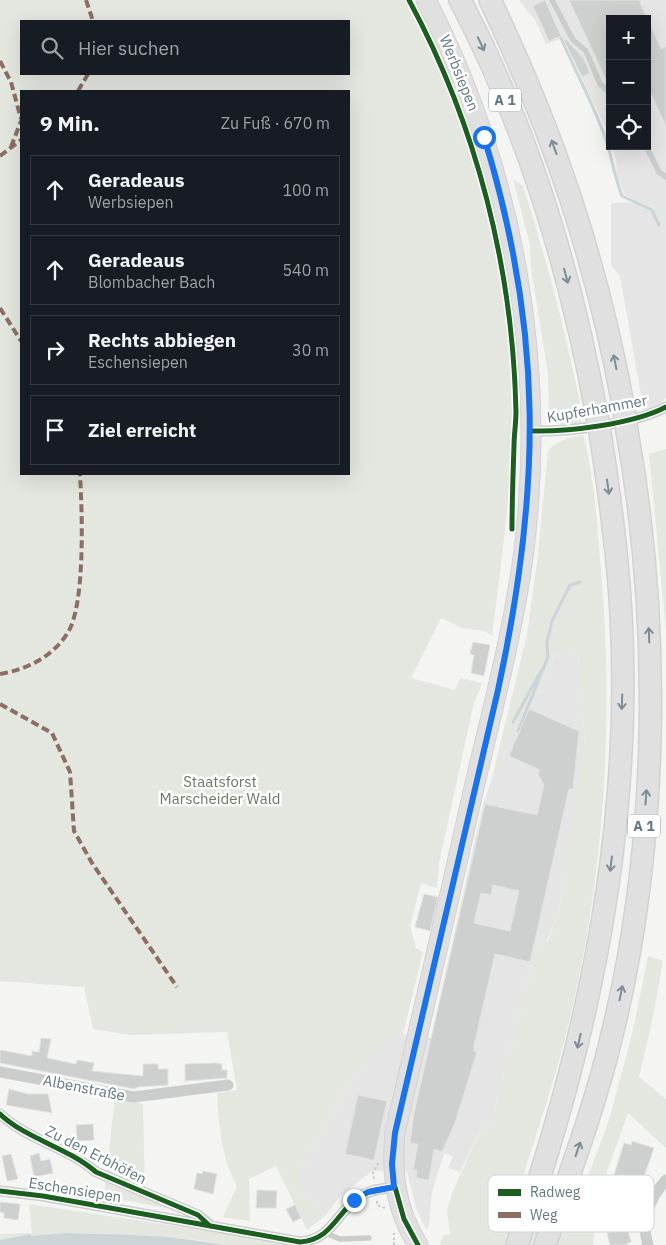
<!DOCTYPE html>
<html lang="de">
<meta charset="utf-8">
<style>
body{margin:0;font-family:"IBM Plex Sans",sans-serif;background:#20242c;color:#f1f3f6}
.controls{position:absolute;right:15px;top:15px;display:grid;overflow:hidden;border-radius:0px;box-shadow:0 5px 20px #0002}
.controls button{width:45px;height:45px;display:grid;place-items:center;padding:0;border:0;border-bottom:1px solid #363941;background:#171b24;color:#f1f3f6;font:25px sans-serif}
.stop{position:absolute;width:15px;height:15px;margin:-11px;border:4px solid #1a73e8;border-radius:50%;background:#fff}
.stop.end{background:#1a73e8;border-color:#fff;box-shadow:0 1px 5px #0008}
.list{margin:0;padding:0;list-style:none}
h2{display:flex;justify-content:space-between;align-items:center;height:65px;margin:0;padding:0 20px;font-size:21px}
h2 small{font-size:16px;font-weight:400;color:#9ea1a6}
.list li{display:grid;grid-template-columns:32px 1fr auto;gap:15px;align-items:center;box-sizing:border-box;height:70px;margin:0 10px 10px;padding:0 10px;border:1px solid #363941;border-radius:0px}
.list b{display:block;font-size:19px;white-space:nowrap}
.list p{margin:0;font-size:16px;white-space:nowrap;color:#9ea1a6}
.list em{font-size:16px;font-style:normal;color:#9ea1a6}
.icon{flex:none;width:28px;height:28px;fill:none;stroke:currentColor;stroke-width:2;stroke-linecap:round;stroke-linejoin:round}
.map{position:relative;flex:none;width:666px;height:1245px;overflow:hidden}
.search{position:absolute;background:#171b24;box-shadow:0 5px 20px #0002;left:20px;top:20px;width:330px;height:55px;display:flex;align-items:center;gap:12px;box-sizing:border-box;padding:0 18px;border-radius:0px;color:#9ea1a6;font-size:19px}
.panel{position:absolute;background:#171b24;box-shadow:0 5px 20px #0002;left:20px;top:90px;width:330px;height:385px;border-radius:0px}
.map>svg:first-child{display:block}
.built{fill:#e4e5e4}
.green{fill:#e4e7e0;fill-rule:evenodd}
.water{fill:#cbd4d7}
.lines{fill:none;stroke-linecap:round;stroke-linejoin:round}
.stream{stroke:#cbd4d7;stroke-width:3}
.building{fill:#cecfcf;stroke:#e3e3e2;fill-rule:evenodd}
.primary-casing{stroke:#d1d2d1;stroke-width:21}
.highway-casing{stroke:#d1d2d2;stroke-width:24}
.path{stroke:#cacacb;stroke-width:2;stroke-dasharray:2.5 2.5;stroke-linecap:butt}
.lane{stroke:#cbcdcd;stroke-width:5.5}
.street{stroke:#cbcdcd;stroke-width:11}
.primary{stroke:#e0e0e0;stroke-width:19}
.highway{stroke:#e0e0e0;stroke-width:21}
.highway-bridge-casing{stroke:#d1d2d2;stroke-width:24;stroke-linecap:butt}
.highway-bridge{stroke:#e0e0e0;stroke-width:21}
.quiet{stroke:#8d6e63;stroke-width:4;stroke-dasharray:8 4;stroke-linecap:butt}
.cycleway-casing{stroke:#fff;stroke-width:8}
.cycleway{stroke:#1b5e20;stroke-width:5}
.oneway{stroke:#7b8d96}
.route{stroke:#1a73e8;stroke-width:6}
.labels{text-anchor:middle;stroke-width:5;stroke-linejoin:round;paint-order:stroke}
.shield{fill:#fff;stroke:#91a0a9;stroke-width:1}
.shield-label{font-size:14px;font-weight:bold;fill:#627884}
.street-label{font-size:15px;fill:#627884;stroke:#fff}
.park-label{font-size:15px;fill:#697b61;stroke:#fff}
.key{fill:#fff;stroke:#d0d6da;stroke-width:1}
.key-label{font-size:14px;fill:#627884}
</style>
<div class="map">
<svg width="666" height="1245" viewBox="0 0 666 1245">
<rect width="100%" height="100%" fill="#f4f4f2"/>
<path class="built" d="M 519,0 L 666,0 L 666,397 L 661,403 L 644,412 L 620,276 L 611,265 L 611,203 L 637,202 L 624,194 L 617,176 L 616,159 L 612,146 L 647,146 L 647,19 L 610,19 L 610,138 L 563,38 L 546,44 L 535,20 Z
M 558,651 L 578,655 L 585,740 L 578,794 L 559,912 L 546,942 L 538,940 L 491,1124 L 484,1122 L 460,1172 L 448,1168 L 453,1156 L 444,1153 L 432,1192 L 429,1226 L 426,1229 L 416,1208 L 407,1172 L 372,1171 L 341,1195 L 325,1216 L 308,1194 L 304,1196 L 299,1172 L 346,1088 L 395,1028 L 403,1034 L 431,1038 L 483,804 L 491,782 L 506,741 L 524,706 Z"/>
<path class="green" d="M 0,0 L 406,0 C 465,109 511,259 513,384 C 514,468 503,552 492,636 L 484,631 L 462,628 L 441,618 L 411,678 L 455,690 L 460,678 L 482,683 L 473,707 L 439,863 L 437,888 L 421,883 L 410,926 L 416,948 L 423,952 L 403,1034 L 395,1029 L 346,1088 L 299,1172 L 304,1196 L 308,1194 L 325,1216 L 307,1230 L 276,1166 L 249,1179 L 250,1221 L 223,1217 L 237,1186 C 221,1157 219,1126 217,1093 L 237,1090 L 227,1032 L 130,1035 L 93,1029 L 84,987 L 0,981 ZM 21,21 L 349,21 L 349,74 L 21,74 ZM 21,91 L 349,91 L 349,474 L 21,474 Z
M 513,179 L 523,186 C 546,257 565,329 580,403 L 577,404 L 581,424 L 562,424 L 549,419 L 548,374 L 531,268 L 530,245 Z
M 583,435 C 595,478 597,525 601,570 C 615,729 603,898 561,1053 C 548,1102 531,1150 516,1198 L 573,1217 L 610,1117 L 633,1030 L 648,956 L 663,961 L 653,1017 L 639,1077 L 666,1099 L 666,1148 L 628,1113 L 597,1199 L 593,1245 L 440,1245 L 443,1236 L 450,1234 L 447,1210 L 452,1193 L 484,1122 L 491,1124 L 538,940 L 547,942 L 559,912 L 585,740 L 578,655 L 557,652 C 531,694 509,735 491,782 L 527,635 L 538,555 L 548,451 C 557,440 569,438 583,435 Z
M 666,449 L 666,630 L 649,454 Z
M 115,1097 L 143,1104 L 145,1197 L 185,1212 L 104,1196 Z
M 29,1204 L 196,1229 L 285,1245 L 224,1245 L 199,1240 L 119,1234 L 65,1233 L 31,1236 L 29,1234 L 0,1240 L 0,1234 L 32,1233 Z"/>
<path class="water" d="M 65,1233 C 118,1234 172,1235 224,1245 L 0,1245 L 0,1240 L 30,1234 L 31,1236 Z"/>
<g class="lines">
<path class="stream" d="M 561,38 C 575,71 593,103 605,137 C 612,156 614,176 622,196 L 652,210 L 659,225
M 513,722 L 542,669
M 518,731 L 548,657 L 547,642 L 552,621 L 570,585 L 580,582"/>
</g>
<path class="building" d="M 545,0 L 561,36 L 549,41 L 533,6 Z
M 569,0 L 639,0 L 661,49 L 666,46 L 666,126 L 647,85 L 647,19 L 610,19 L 610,71 L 607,72 L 607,82 Z
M 566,39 L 584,59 L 590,73 L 582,77 L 564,40 Z
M 473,642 L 490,645 L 484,676 L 471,673 L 474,655 L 470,654 Z
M 529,709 L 579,731 L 573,789 L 569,789 L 530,962 L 495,954 L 474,1046 L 474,1051 L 477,1052 L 455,1123 L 442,1152 L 434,1149 L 429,1180 L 416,1178 L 417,1170 L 413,1170 L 418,1144 L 410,1143 L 414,1113 L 485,804 L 537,815 L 544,785 L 538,774 L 540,770 L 509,756 ZM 493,885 L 519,891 L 510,931 L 474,923 L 481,893 L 491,895 Z
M 424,894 L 438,897 L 430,931 L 415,927 Z
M 41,1038 L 51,1039 L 47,1058 L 76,1064 L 77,1060 L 94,1063 L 92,1071 L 143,1076 L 143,1064 L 158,1064 L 158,1069 L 168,1069 L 168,1085 L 138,1087 L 134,1089 L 0,1063 L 0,1050 L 32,1056 L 32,1051 L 39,1052 Z
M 215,1063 L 222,1064 L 222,1070 L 227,1070 L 227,1078 L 185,1081 L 185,1064 Z
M 9,1089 L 28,1094 L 48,1094 L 52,1113 L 6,1105 Z
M 358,1095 L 387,1101 L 374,1160 L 345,1154 Z
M 93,1124 L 94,1140 L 77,1141 L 76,1125 Z
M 632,1141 L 654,1148 L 635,1202 L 608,1194 L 624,1143 L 631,1145 Z
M 39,1153 L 41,1161 L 50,1159 L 53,1173 L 34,1177 L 30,1156 Z
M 11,1154 L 18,1179 L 7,1181 L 2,1156 Z
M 203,1171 L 217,1174 L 213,1194 L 194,1189 L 197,1173 L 202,1174 Z
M 257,1190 L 277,1191 L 276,1208 L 256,1208 Z
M 0,1202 L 20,1204 L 18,1220 L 4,1218 L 4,1213 L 0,1212 Z
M 295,1205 L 301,1218 L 293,1222 L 286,1209 Z
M 627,1227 L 631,1242 L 627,1243 L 628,1245 L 610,1245 L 607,1233 Z"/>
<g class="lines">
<defs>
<path id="primary" d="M 418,1245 C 396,1210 391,1174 395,1133 C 423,1015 449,897 476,779 C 494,703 514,628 524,550 C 547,361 513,169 426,0"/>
<path id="highway" d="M 460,0 C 528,129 571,273 597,416
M 490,0 C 555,136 597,262 624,410
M 517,1245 C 588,1043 633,830 621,615 C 618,556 610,497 601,439
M 545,1245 C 568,1178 593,1112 610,1043 C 659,849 662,628 627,431"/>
</defs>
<use href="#primary" class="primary-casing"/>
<use href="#highway" class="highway-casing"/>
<path class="path" d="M 374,1179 L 373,1173 L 378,1163
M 377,1201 L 377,1205 L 385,1208
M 394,1245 L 394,1233"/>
<path class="lane" d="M 552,0 L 573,40 L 586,51 L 600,84 L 610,93
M 646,146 L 659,172 L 666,177
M 325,1233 L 340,1239 L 369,1238"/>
<path class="street" d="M 531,431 C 568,432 634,424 666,407
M 0,1072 L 134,1097 L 228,1085
M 0,1114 C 28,1140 67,1147 96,1172 L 198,1215 L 209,1224
M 0,1191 L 43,1196 L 300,1242 C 334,1239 336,1211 361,1196 C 371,1189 383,1189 395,1187
M 648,1245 C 640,1220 649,1199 666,1180"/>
<use href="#primary" class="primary"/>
<use href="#highway" class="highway"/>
<defs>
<path id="highway-bridge" d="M 624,410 L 627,431
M 597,416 L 601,439"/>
</defs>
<use href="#highway-bridge" class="highway-bridge-casing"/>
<use href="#highway-bridge" class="highway-bridge"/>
<path class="quiet" d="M 86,0 L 93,21
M 0,61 L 11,82 L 21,119
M 78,91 L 88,74
M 11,147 L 21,121
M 0,156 L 21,140
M 0,308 L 21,341
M 0,674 C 27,669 51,658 67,634 C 86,606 82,509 80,474
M 0,704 L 52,733 L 70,772 L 74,831 L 92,863 L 177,987"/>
<defs>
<path id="cycleway" d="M 409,0 C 477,126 513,269 516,412 C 516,423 514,435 514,446 C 513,474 512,502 512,529
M 531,431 C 568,432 634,424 666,407
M 0,1114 C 28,1140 67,1147 96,1172 L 198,1215 L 210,1226
M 0,1191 L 43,1196 L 300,1242 C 334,1239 336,1211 361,1196 C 371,1189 383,1189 395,1187 L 404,1219 L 418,1245"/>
</defs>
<use href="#cycleway" class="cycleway-casing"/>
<use href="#cycleway" class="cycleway"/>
</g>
<defs><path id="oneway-shaft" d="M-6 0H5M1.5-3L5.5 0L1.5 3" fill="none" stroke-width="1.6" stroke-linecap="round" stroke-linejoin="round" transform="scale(1.25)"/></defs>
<g class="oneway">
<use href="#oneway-shaft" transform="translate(481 44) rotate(65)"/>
<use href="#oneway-shaft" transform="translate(554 147) rotate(-110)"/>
<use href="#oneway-shaft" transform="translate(566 276) rotate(75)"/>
<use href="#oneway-shaft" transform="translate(615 362) rotate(-101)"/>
<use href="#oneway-shaft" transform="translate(608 487) rotate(82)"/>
<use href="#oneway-shaft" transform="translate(649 635) rotate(-92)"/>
<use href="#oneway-shaft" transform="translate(622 702) rotate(92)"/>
<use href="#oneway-shaft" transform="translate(646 797) rotate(-86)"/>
<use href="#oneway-shaft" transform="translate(611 864) rotate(97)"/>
<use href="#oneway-shaft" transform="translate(621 993) rotate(-78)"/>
<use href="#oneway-shaft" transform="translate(579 1041) rotate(103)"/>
<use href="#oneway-shaft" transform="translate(578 1149) rotate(-71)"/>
</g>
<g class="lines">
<path class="route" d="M 354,1200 L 368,1192 L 394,1187 L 392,1164 L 395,1133 L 498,690 C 541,492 544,332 484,137"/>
</g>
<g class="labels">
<g class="shield">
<rect x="489" y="88.5" width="32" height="23" rx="4"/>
<rect x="628" y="814.5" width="32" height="23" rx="4"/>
</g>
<g class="shield-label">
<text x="505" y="105">A 1</text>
<text x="644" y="831">A 1</text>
</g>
<g class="street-label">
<text transform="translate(459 73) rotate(68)" y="5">Werbsiepen</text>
<text transform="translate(597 409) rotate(-10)" y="5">Kupferhammer</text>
<text transform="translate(84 1088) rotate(11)" y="5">Albenstraße</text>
<text transform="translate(96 1155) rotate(27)" y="5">Zu den Erbhöfen</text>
<text transform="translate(75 1190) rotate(9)" y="5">Eschensiepen</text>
</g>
<g class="park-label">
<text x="220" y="787">Staatsforst<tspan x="220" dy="17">Marscheider Wald</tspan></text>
</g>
</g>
<rect x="488" y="1175" width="166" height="57" rx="8" class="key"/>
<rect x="498" y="1189" width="23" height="7" fill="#1b5e20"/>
<rect x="498" y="1212" width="23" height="6" fill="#8d6e63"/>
<g class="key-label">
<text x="530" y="1197">Radweg</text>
<text x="530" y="1220">Weg</text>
</g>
</svg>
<div class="controls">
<button>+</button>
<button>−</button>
<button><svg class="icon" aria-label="locate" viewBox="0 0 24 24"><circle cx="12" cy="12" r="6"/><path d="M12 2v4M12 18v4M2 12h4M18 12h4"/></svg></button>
</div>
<div class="stop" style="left:484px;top:137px"></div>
<div class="stop end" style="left:354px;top:1200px"></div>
<div class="search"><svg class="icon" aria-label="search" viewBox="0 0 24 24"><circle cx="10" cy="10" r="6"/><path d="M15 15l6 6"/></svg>Hier suchen</div>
<section class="panel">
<h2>9 Min.<small>Zu Fuß · 670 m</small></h2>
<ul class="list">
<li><svg class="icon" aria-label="ahead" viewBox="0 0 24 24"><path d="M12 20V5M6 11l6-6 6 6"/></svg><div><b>Geradeaus</b><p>Werbsiepen</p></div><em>100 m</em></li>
<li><svg class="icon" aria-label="ahead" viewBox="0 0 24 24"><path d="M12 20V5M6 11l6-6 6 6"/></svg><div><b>Geradeaus</b><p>Blombacher Bach</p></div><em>540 m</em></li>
<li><svg class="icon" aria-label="right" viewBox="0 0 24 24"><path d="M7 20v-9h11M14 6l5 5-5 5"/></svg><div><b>Rechts abbiegen</b><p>Eschensiepen</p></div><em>30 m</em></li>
<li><svg class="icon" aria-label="arrive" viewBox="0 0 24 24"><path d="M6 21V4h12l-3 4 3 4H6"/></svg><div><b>Ziel erreicht</b></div></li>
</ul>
</section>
</div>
